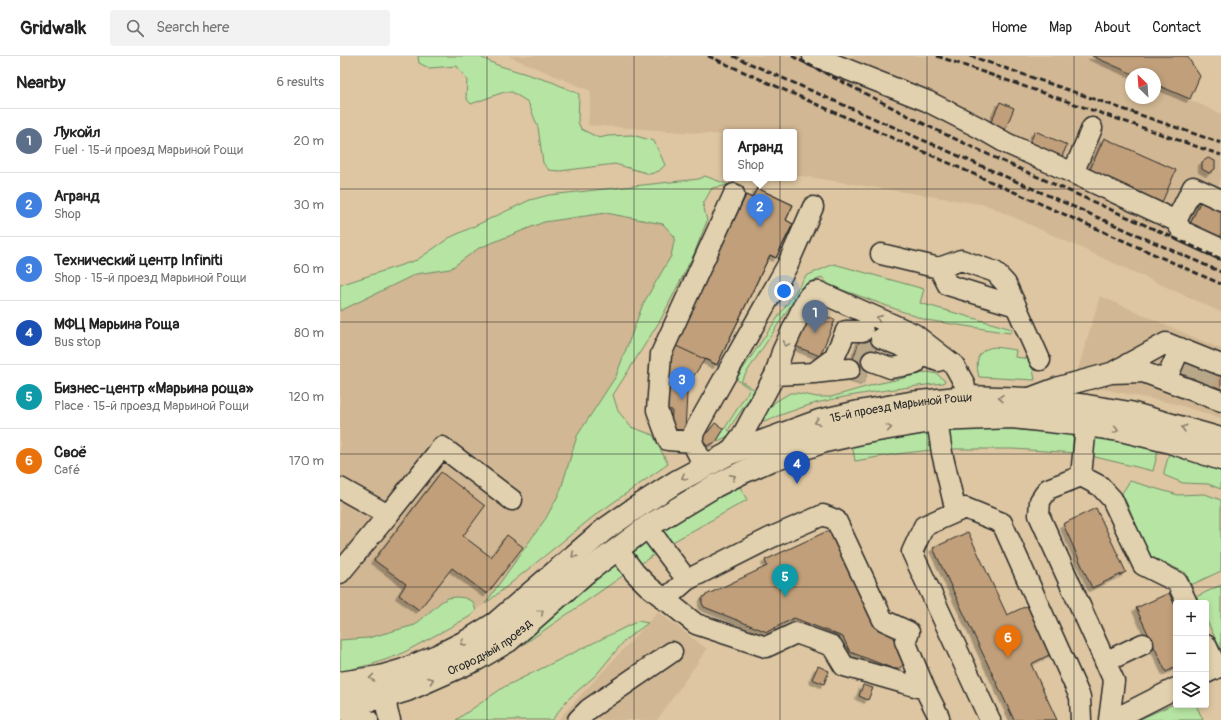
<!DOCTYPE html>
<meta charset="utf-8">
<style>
body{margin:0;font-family:Pangolin,sans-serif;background:#f2f2f2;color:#222}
.controls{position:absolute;right:12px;bottom:12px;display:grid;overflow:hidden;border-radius:4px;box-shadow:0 2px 6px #0003}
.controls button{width:36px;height:36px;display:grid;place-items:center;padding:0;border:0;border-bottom:1px solid #e0e0e0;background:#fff;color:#222;font:20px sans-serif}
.compass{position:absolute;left:785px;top:12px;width:36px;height:36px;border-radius:50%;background:#fff;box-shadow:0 2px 6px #0003;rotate:335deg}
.you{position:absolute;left:444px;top:235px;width:14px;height:14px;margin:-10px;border:3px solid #fff;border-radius:50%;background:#1a73e8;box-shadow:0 0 0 6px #1a73e833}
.badge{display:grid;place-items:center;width:26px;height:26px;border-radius:50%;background:#d93025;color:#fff;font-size:13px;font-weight:700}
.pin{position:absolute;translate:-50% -33px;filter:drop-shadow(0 1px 2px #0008)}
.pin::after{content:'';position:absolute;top:21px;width:14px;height:12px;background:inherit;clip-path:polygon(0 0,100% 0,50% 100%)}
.popup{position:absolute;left:383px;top:73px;width:74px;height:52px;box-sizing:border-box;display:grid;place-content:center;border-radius:4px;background:#fff;filter:drop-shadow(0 1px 3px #0005);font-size:13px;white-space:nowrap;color:#767676}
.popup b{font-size:15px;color:#222}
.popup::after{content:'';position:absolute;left:50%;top:100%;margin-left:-8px;border:8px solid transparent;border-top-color:#fff}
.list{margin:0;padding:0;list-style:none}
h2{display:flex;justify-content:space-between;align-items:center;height:52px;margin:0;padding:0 16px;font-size:17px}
h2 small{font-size:13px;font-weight:400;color:#767676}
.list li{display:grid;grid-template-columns:26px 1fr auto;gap:12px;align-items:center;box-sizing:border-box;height:64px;padding:0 16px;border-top:1px solid #e0e0e0}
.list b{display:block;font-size:15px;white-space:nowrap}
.list p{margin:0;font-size:13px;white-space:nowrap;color:#767676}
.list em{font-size:13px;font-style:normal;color:#767676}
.icon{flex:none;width:22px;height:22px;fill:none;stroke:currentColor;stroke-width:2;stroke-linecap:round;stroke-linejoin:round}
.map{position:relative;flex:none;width:881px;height:664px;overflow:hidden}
header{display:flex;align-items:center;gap:24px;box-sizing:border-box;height:56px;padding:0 20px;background:#fff;border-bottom:1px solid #e0e0e0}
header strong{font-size:19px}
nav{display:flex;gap:22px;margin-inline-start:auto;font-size:14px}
.search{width:280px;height:36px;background:#f2f2f2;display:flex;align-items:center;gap:10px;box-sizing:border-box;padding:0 14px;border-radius:4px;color:#767676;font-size:15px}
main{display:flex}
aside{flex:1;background:#fff}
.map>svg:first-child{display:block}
.built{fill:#d1b793}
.green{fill:#b6e4a2;stroke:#708866}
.building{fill:#c09f7a;stroke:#2b2b2b;filter:url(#shadow)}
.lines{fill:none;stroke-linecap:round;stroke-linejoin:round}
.minor-tunnel{stroke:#b9a789;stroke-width:20;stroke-dasharray:20 10;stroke-linecap:butt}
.minor-casing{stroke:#2b2b2b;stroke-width:23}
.major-casing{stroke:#2b2b2b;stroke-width:25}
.minor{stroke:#e2d1ae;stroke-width:20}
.major{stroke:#e2d1ae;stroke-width:22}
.rail{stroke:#2b2b2b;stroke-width:3;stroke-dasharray:6 3;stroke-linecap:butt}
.oneway{stroke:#867e6c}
.grid{fill:none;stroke:#2b2b2b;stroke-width:1;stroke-opacity:0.55}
.labels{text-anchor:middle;stroke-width:3;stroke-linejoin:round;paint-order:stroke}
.street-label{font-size:12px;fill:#2b2b2b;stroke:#e2d1ae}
</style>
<header>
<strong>Gridwalk</strong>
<div class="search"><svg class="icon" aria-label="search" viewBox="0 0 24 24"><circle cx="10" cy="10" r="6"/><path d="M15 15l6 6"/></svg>Search here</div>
<nav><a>Home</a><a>Map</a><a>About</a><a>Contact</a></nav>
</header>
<main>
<aside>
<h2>Nearby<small>6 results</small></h2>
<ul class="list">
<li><span class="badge" style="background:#5c6f8a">1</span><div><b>Лукойл</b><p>Fuel · 15-й проезд Марьиной Рощи</p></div><em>20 m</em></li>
<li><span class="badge" style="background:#3f7fe0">2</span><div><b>Агранд</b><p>Shop</p></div><em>30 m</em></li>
<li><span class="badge" style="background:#3f7fe0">3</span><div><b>Технический центр Infiniti</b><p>Shop · 15-й проезд Марьиной Рощи</p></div><em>60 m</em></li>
<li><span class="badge" style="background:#1a4fb4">4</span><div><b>МФЦ Марьина Роща</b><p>Bus stop</p></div><em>80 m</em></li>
<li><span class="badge" style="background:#0f9aa8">5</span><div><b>Бизнес-центр «Марьина роща»</b><p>Place · 15-й проезд Марьиной Рощи</p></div><em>120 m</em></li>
<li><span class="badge" style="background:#e8710a">6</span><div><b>Своё</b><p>Café</p></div><em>170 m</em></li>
</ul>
</aside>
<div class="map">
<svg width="881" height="664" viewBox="0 0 881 664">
<defs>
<filter id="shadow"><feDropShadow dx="-3.5" dy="3.5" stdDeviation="0" flood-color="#0004"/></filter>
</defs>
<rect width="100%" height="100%" fill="#ddc6a1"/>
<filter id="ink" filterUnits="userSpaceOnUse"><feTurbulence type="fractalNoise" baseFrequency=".025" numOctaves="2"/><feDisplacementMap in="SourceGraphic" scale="8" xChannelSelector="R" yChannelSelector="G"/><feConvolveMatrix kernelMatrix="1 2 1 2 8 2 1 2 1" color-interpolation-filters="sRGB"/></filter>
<g filter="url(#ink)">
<path class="built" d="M 168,0 L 752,0 L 793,18 L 791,18 L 791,42 L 815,42 L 815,28 L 881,58 L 881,122 L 879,130 L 881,131 L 881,256 L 647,149 L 462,120 L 454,120 L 454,76 L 386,76 L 386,84 L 386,79 L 248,69 L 251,35 Z
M 210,141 L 360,166 L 214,450 L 145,548 L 116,565 L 0,602 L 0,238 L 69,209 Z
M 760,240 L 881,293 L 881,362 L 836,348 L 734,327 Z
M 318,556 L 367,593 L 317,664 L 218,664 Z"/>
<path class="green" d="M 78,0 L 138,0 L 157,9 L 212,26 L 239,38 L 238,66 L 241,73 L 259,82 L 268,80 L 292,79 L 314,85 L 325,109 L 319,115 L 310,118 L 275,108 L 220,115 L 209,114 L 203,107 L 198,71 L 188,46 L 172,36 L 164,36 L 131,48 L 126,42 L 127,24 L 117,10 L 89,12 L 79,7 Z
M 365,120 L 389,129 L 372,132 L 363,148 L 367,165 L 354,198 L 321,263 L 273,339 L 278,355 L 291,371 L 313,379 L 328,408 L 254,460 L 145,548 L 206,462 L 220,436 L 237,380 L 276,320 L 303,248 L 331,200 L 335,181 L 323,168 L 266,157 L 204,166 L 139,192 L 110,213 L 76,218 L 0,255 L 0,229 L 77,204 L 109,182 L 190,144 L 209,139 L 359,123 Z
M 494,208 L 584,233 L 580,247 L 672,273 L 670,277 L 586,264 L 489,229 L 482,221 L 462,232 L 401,325 L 415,334 L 388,374 L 394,377 L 376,386 L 410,333 L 396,323 L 466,220 Z
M 655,291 L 676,294 L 675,301 L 691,303 L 695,324 L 639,321 C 635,305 637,293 655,291 Z
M 588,316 L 597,318 L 605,325 L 603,327 C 561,332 518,337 476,347 C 459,352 441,359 424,365 L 421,362 L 435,346 L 450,337 L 457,337 L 477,341 L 491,341 L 536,328 L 560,323 L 577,318 Z
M 628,372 L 671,373 L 739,379 L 737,397 L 673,393 L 611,393 L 609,374 Z
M 590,376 L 592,394 L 556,398 L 515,405 L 512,388 Z
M 750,380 L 782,386 L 818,395 L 813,415 L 747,399 Z
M 829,398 L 881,414 L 881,433 L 868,428 L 843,427 L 826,420 L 824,419 L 824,416 Z
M 790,425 L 838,439 L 865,438 L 881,444 L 881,515 L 851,529 L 846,517 L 810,500 L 782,437 Z
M 399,429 L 407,444 L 329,488 L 319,474 Z
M 307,481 L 318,496 L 300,508 L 290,493 Z
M 274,505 L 284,519 L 174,595 L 142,612 Z
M 881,529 L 881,594 L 866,563 L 866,547 L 858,547 L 856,541 Z
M 117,541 L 125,542 L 133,546 L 136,555 L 129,561 L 59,599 L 33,608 L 0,616 L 0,584 L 28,582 L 75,569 L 101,546 L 108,542 Z
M 298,565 L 308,567 L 285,584 L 256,619 L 227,644 L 212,664 L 116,664 L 164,631 Z
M 836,647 L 836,649 L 856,649 L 863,664 L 798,664 Z"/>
<path class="building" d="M 752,0 L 847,0 L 860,20 L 850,43 L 815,28 L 815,18 L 793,18 Z
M 660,46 L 674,52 L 665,74 L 650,68 Z
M 695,75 L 727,89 L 720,105 L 688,91 Z
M 764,82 L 836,114 L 820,151 L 748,118 Z
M 868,102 L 875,105 L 875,113 L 869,117 L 862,113 L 862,106 Z
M 417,132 L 453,149 L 446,164 L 453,168 L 436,202 L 430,199 L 377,309 L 334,289 L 406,139 L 412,142 Z
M 417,132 L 453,149 L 446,164 L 453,168 L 436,202 L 430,199 L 377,309 L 365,303 L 351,324 L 347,338 L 345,374 L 331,374 L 332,354 L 324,353 L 328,300 L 406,139 L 412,142 Z
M 861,144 L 881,153 L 881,188 L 848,173 Z
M 469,254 L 495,264 L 480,300 L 455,290 Z
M 526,267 L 543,274 L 524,326 L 507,320 Z
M 843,300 L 881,315 L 881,333 L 837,315 Z
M 375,367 L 384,373 L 376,386 L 364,391 L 359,380 L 368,376 Z
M 101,416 L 145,450 L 123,480 L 151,501 L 167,479 L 183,491 L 147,538 L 112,512 L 79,554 L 59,539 L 66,528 L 34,504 Z
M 756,452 L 786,516 L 752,532 L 723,468 Z
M 494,472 L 563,577 L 565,606 L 562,610 L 558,613 L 554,613 L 510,596 L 503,581 L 454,562 L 427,576 L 364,551 L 362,547 L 362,543 L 364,540 L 427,510 L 425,504 Z
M 628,476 L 667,559 L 693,547 L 715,596 L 691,608 L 717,664 L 674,664 L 593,492 Z
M 829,537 L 836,552 L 836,611 L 826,616 L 796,552 Z
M 478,610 L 489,615 L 484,628 L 472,623 Z
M 523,629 L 533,632 L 528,644 L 519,640 Z"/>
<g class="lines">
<path class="minor-tunnel" d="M 520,284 L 537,290
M 515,299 L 532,305
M 510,313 L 527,319
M 846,319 L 852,303
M 864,327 L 871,311"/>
<defs>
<path id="minor" d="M 473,0 L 587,45 L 640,72 L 666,87 L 733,117 L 836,165 L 842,175 L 881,193
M 733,117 L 752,72
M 836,165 L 853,131 L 881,144
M 541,198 L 599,212 L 608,229 L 676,250 L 700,304
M 599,212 L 621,204 L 655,216 L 666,228 L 676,250
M 541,282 L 598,305
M 532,305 L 551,312 L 575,308
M 775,315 L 826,287 L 881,309
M 474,317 L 494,302 L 506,275 L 523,275
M 435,319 L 474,317 L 510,313
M 826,324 L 840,292
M 687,343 L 719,331 L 771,317 L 803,316 L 881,345
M 597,364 L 602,397 L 616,456
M 352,386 L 328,384 L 317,354 L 321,298 L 394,138
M 388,398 L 403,378 L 435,319 L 442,296 L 466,244 C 469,239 472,235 479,236 L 574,278 L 614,309 L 624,327 L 627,341
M 364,410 L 352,386 L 354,376 L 447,210 L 473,151
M 741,420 L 746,369
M 0,432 L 48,459 L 0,517
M 48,459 L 102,391 L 172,444
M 307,471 L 347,524
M 277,493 L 295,517 L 308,530 L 356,568 L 426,591 L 456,577 L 492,590 L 504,610 L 585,633 L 565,585 L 569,576 L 543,564 L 496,464 L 483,459 L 430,482 L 347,524 L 324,544
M 866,589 L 877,612 L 866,617
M 765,606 L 803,588
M 585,633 L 599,661 L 598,664
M 0,653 L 28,664
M 50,664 C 44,648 46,640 53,625
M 238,664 L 249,653 L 332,596
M 650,664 L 572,496 L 584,470 L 625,452 L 662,467 L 740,641 L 741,664
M 769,664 L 774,625 L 699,459 L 700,445 L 708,433 L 741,420 L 760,430 L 772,443 L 803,509 L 837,526 L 847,547
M 773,664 L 836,632"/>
<g id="major">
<path id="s1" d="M 0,627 L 40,621 L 64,614 L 97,600 L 127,585 L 156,567 L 264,474 L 294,453 L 336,426 L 388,398 L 479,365 L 519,356 L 570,347 L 627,341 L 687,343 L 747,350 L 790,357 L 881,383"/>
<path id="s2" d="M 0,648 L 41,642 L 67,634 L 137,603 L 168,585 L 244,518 L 307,471 L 375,430 L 401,417 L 428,405 L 485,385 L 526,376 L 597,364 L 672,361 L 746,369 L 785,375 L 827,385 L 881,403"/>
</g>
</defs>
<use href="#minor" class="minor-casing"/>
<use href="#major" class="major-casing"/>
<use href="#minor" class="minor"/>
<use href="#major" class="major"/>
<path class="rail" d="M 368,0 L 881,228
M 393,0 L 881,216
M 452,0 L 592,72 L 660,104 L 881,203
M 597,0 L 881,99
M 630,0 L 881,87"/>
</g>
<defs><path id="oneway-chevron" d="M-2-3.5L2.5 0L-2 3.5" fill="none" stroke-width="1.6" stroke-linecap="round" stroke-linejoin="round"/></defs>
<g class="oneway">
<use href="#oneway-chevron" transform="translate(539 262) rotate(-156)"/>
<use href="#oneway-chevron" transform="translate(446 288) rotate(114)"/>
<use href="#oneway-chevron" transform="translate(661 342) rotate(-179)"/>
<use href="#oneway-chevron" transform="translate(477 366) rotate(163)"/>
<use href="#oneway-chevron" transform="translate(549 372) rotate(-9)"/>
<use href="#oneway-chevron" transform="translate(844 372) rotate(-163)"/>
<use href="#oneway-chevron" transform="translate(776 374) rotate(9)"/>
<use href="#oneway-chevron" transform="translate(344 421) rotate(151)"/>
<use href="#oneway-chevron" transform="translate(393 421) rotate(-27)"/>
<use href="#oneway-chevron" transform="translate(234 499) rotate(140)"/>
<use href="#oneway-chevron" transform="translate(201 556) rotate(-41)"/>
<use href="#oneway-chevron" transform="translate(123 587) rotate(152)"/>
<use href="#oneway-chevron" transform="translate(32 622) rotate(171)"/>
<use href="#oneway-chevron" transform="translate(91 624) rotate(-22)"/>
</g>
</g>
<path class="grid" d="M 147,0 L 147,664M 294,0 L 294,664M 440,0 L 440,664M 587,0 L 587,664M 734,0 L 734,664M 0,133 L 881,133M 0,266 L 881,266M 0,398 L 881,398M 0,531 L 881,531"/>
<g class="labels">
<g class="street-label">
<text dy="4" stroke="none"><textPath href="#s1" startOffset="637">15-й проезд Марьиной Рощи</textPath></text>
<text dy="4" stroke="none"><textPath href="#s2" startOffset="162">Огородный проезд</textPath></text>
</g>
</g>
</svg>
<div class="controls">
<button>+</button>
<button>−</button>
<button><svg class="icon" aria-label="layers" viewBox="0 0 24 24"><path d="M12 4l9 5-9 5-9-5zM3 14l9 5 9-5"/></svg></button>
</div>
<svg class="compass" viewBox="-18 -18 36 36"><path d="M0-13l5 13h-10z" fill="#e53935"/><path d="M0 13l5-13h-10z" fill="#767676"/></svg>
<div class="you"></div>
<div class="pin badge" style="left:475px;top:277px;background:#5c6f8a">1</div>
<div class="pin badge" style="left:420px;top:171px;background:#3f7fe0">2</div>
<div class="popup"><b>Агранд</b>Shop</div>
<div class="pin badge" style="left:342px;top:344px;background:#3f7fe0">3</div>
<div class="pin badge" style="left:457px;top:428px;background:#1a4fb4">4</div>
<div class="pin badge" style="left:445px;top:541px;background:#0f9aa8">5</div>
<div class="pin badge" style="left:668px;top:602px;background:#e8710a">6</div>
</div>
</main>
